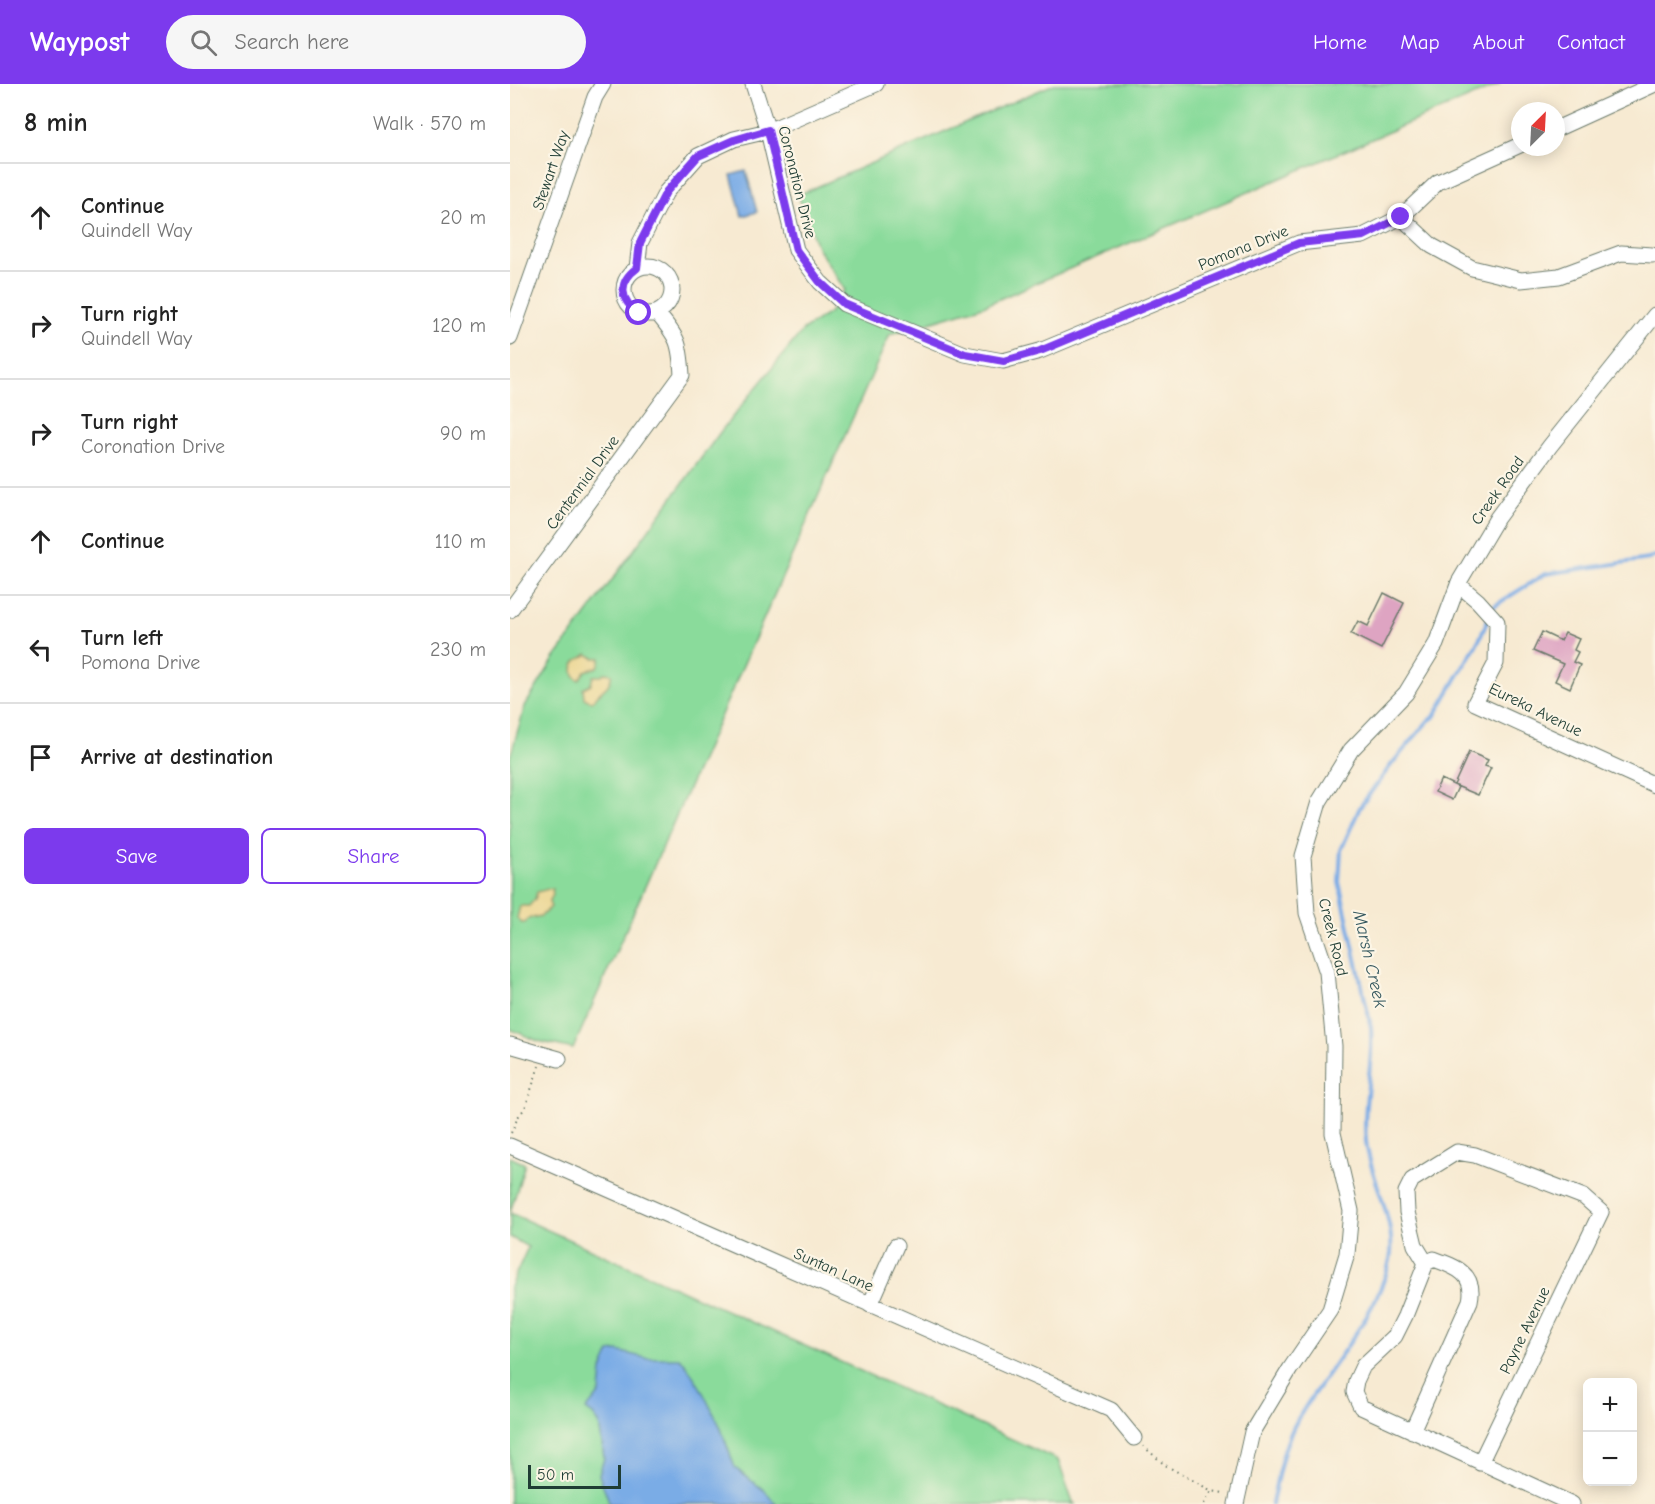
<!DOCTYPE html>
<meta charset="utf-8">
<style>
body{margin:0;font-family:"Comic Neue",sans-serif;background:#f6f6f6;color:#222}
.controls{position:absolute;right:18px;bottom:18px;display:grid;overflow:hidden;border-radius:9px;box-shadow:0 3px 15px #0003}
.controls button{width:54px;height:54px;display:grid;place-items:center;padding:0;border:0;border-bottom:2px solid #e0e0e0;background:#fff;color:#222;font:30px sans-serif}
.compass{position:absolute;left:1001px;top:18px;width:54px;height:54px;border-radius:50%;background:#fff;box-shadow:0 3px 15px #0003;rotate:24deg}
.scale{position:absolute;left:18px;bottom:15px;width:93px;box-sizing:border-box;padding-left:6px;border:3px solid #1f3d34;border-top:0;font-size:16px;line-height:21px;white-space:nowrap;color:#1f3d34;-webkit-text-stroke:4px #fcf5e5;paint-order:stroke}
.stop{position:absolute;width:18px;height:18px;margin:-14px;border:4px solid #7c3aed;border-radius:50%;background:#fff}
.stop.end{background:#7c3aed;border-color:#fff;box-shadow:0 2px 6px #0008}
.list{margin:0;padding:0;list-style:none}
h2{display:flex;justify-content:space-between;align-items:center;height:78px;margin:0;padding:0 24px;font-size:26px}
h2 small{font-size:20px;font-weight:400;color:#767676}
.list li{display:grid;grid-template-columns:39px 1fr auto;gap:18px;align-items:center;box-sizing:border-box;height:108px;padding:0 24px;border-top:2px solid #e0e0e0}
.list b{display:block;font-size:22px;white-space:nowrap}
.list p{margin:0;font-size:20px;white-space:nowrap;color:#767676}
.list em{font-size:20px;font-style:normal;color:#767676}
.actions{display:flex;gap:12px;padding:18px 24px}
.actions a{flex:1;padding:14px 0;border:2px solid #7c3aed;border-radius:9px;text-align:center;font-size:21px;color:#7c3aed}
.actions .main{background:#7c3aed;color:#fff}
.icon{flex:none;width:33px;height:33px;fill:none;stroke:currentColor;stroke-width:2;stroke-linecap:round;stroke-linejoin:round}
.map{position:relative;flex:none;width:1145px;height:1420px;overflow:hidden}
header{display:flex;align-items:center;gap:36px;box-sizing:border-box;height:84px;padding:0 30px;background:#7c3aed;color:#fff}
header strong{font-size:28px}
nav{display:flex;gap:33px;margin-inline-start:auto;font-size:21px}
.search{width:420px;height:54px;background:#f6f6f6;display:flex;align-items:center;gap:15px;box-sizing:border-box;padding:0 21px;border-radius:33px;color:#767676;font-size:22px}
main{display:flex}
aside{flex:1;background:#fff}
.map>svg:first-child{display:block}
.green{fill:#8adb9b;stroke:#548c68;stroke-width:1.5}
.sand{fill:#eeda9e;stroke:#868c69;stroke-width:1.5}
.water{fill:#7aace6;stroke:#4c748d;stroke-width:1.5}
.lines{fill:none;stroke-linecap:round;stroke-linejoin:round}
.stream{stroke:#7aace6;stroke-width:4}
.building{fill:#dea4c2}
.minor-casing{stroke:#6b7a6b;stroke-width:17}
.path{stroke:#6b7a6b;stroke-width:2;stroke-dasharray:1.5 4.5;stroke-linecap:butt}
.minor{stroke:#fff;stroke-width:15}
.route{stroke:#7c3aed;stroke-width:8}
.labels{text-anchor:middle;stroke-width:4.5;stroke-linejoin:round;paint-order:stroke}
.street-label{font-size:16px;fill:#1f3d34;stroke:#fcf5e5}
.water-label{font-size:18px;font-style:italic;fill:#365960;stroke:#fcf5e5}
</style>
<header>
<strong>Waypost</strong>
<div class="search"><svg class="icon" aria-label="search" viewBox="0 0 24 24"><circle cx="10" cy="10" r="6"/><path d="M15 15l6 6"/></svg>Search here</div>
<nav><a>Home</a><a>Map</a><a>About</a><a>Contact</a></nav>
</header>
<main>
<aside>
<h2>8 min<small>Walk · 570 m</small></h2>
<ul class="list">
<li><svg class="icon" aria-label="ahead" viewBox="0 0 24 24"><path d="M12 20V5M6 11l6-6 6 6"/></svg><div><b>Continue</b><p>Quindell Way</p></div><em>20 m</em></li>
<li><svg class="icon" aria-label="right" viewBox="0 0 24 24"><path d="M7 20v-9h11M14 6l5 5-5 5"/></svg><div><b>Turn right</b><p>Quindell Way</p></div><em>120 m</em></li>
<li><svg class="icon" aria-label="right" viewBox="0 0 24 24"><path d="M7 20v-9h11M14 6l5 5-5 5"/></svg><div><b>Turn right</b><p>Coronation Drive</p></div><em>90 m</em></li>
<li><svg class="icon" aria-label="ahead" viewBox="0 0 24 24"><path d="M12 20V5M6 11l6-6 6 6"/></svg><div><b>Continue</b></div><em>110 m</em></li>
<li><svg class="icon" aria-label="left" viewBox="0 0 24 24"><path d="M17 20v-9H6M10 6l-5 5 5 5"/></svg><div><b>Turn left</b><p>Pomona Drive</p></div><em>230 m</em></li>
<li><svg class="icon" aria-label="arrive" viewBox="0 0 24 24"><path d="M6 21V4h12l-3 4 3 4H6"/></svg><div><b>Arrive at destination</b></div></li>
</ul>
<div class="actions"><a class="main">Save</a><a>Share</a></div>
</aside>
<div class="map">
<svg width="1145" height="1420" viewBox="0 0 1145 1420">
<rect width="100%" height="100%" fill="#fcf5e5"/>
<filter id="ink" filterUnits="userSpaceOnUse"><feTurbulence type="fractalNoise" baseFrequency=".0167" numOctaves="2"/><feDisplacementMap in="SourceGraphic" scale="12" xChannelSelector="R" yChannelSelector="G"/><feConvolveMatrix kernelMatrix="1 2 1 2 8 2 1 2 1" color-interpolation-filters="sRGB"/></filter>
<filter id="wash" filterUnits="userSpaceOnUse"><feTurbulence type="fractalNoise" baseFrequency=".008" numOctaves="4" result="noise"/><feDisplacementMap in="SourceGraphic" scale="24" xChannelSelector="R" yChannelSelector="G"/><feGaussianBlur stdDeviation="1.35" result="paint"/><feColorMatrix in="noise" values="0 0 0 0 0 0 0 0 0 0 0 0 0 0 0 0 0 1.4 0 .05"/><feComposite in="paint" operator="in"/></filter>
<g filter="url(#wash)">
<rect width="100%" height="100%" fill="#f7ead2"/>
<path class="green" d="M 544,0 L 990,0 L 473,222 L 380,250 L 63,965 L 28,957 L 0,945 L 0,673 L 15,622 L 44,575 L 211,347 L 293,246 L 319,229 L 335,206 L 307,163 L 288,111 Z
M 0,1073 L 15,1080 L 0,1129 L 548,1376 L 563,1419 L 566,1420 L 0,1420 L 0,1203 L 18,1163 L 0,1153 Z"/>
<path class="sand" d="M 77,570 L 84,574 L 91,574 L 88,583 L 75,587 L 69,596 C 61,592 61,581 69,575 C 72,573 75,573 77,570 Z
M 94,589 L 102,590 C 99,607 90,605 84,616 L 80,617 L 74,614 L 73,604 L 81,600 L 83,592 L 91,592 Z
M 42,804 L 43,811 L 39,818 L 41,823 L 31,832 L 17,835 L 15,839 L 11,839 L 7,834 L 10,822 L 19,822 L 25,815 L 27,808 Z"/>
<path class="water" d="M 236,87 L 247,128 L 232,132 L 221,91 Z
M 107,1267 L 136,1274 L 169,1274 L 175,1279 L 190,1303 L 210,1342 L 225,1384 L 255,1407 L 266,1420 L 100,1420 L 89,1391 L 94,1374 L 89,1339 L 83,1331 L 76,1326 L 90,1309 L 92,1286 L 100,1268 Z"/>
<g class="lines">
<path class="stream" d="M 982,525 L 984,522 L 1035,490 L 1139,475 L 1145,472
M 762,1420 C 768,1390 773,1360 789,1333 C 818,1284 867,1233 880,1176 C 888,1138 860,1095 856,1057 C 852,1018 864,981 861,943 L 829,798 L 831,766 L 850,723 L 881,681 L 918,637 L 924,633 L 970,554 L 978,535"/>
</g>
<g id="blocks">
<path class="building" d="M 874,509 L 894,519 L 871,565 L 841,550 L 848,537 L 858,542 Z
M 1032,548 L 1051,557 L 1055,549 L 1069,555 L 1064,566 L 1068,568 L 1063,578 L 1070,581 L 1060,604 L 1045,597 L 1053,580 L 1023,567 Z
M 959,668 L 978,676 L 975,682 L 981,684 L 968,711 L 944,701 Z
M 931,695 L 948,703 L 942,716 L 925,708 Z"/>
</g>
</g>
<g filter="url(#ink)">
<use href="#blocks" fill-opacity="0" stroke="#6b7a6b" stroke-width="1.5"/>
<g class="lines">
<defs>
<path id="minor" d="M 243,0 L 258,47 L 286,166 L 310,198 L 334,220 L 455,270 L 493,277 L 530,267 L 789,159 L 853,152 L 891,133 L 928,98 L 1010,61
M 1046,45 L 1145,0
M 891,133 L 922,162 L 962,184 L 1011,196 L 1049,192 L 1111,169 L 1142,171
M114 206a24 24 0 1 1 48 0a24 24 0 1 1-48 0Z
M 127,184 L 130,159 L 156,108 L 188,72 L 224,55 L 258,47 L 366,0
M 0,254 L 85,13 L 93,0
M 948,500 L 968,517 L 987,538 L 986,579 L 965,619 L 1145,701
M 0,526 L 172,291 C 170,258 168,254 147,229
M 0,961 L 49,975
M 0,1062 L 601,1326 L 624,1354
M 916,1179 L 905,1161 L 897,1128 L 896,1108 L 902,1096 L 947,1068 L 965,1071 L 1074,1113 L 1091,1128 L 970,1379
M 360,1221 L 386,1162
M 902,1347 L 960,1217 C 966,1190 946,1183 924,1175 L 916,1179 L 895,1232 L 885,1252 L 853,1282 L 846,1297 L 844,1308 L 851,1323 L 1062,1420
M 726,1420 L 742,1348 L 780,1285 L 820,1226 L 837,1170 L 841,1127 L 823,1049 L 824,962 L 817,888 L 797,829 L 793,772 L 809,718 L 841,666 L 896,609 L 926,560 L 949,498 L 987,434 L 1040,362 L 1145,231"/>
</defs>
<use href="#minor" class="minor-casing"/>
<path class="path" d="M 1,1049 L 8,1033 L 15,1024 L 29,982
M 633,1362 L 655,1381 L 702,1407
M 694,1420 L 702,1407 L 714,1409"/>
<use href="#minor" class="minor"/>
</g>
</g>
<g class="lines" filter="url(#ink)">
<path class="route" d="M 129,229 C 109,216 108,198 127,184 L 130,159 L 156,108 L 188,72 L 224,56 L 258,46 L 286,166 L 310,198 L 334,220 L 455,270 L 494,277 L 530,267 L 789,159 L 854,152 L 891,133"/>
</g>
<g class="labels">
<g class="street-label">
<text transform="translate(40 86) rotate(-71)" y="6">Stewart Way</text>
<text transform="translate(288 98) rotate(76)" y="6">Coronation Drive</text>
<text transform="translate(733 163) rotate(-22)" y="6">Pomona Drive</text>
<text transform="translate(72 398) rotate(-54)" y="6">Centennial Drive</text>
<text transform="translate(987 406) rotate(-55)" y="6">Creek Road</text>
<text transform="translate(1026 625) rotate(26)" y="6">Eureka Avenue</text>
<text transform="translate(824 853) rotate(76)" y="6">Creek Road</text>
<text transform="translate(324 1185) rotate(24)" y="6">Suntan Lane</text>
<text transform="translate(1014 1246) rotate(-64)" y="6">Payne Avenue</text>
</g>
<g class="water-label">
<text transform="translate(860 875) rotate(77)" y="6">Marsh Creek</text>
</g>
</g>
</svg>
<div class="controls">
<button>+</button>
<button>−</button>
</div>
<svg class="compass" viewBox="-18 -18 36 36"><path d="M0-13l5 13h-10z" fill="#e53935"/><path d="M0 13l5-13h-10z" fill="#767676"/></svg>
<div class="scale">50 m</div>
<div class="stop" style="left:129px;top:229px"></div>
<div class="stop end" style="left:891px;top:133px"></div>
</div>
</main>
